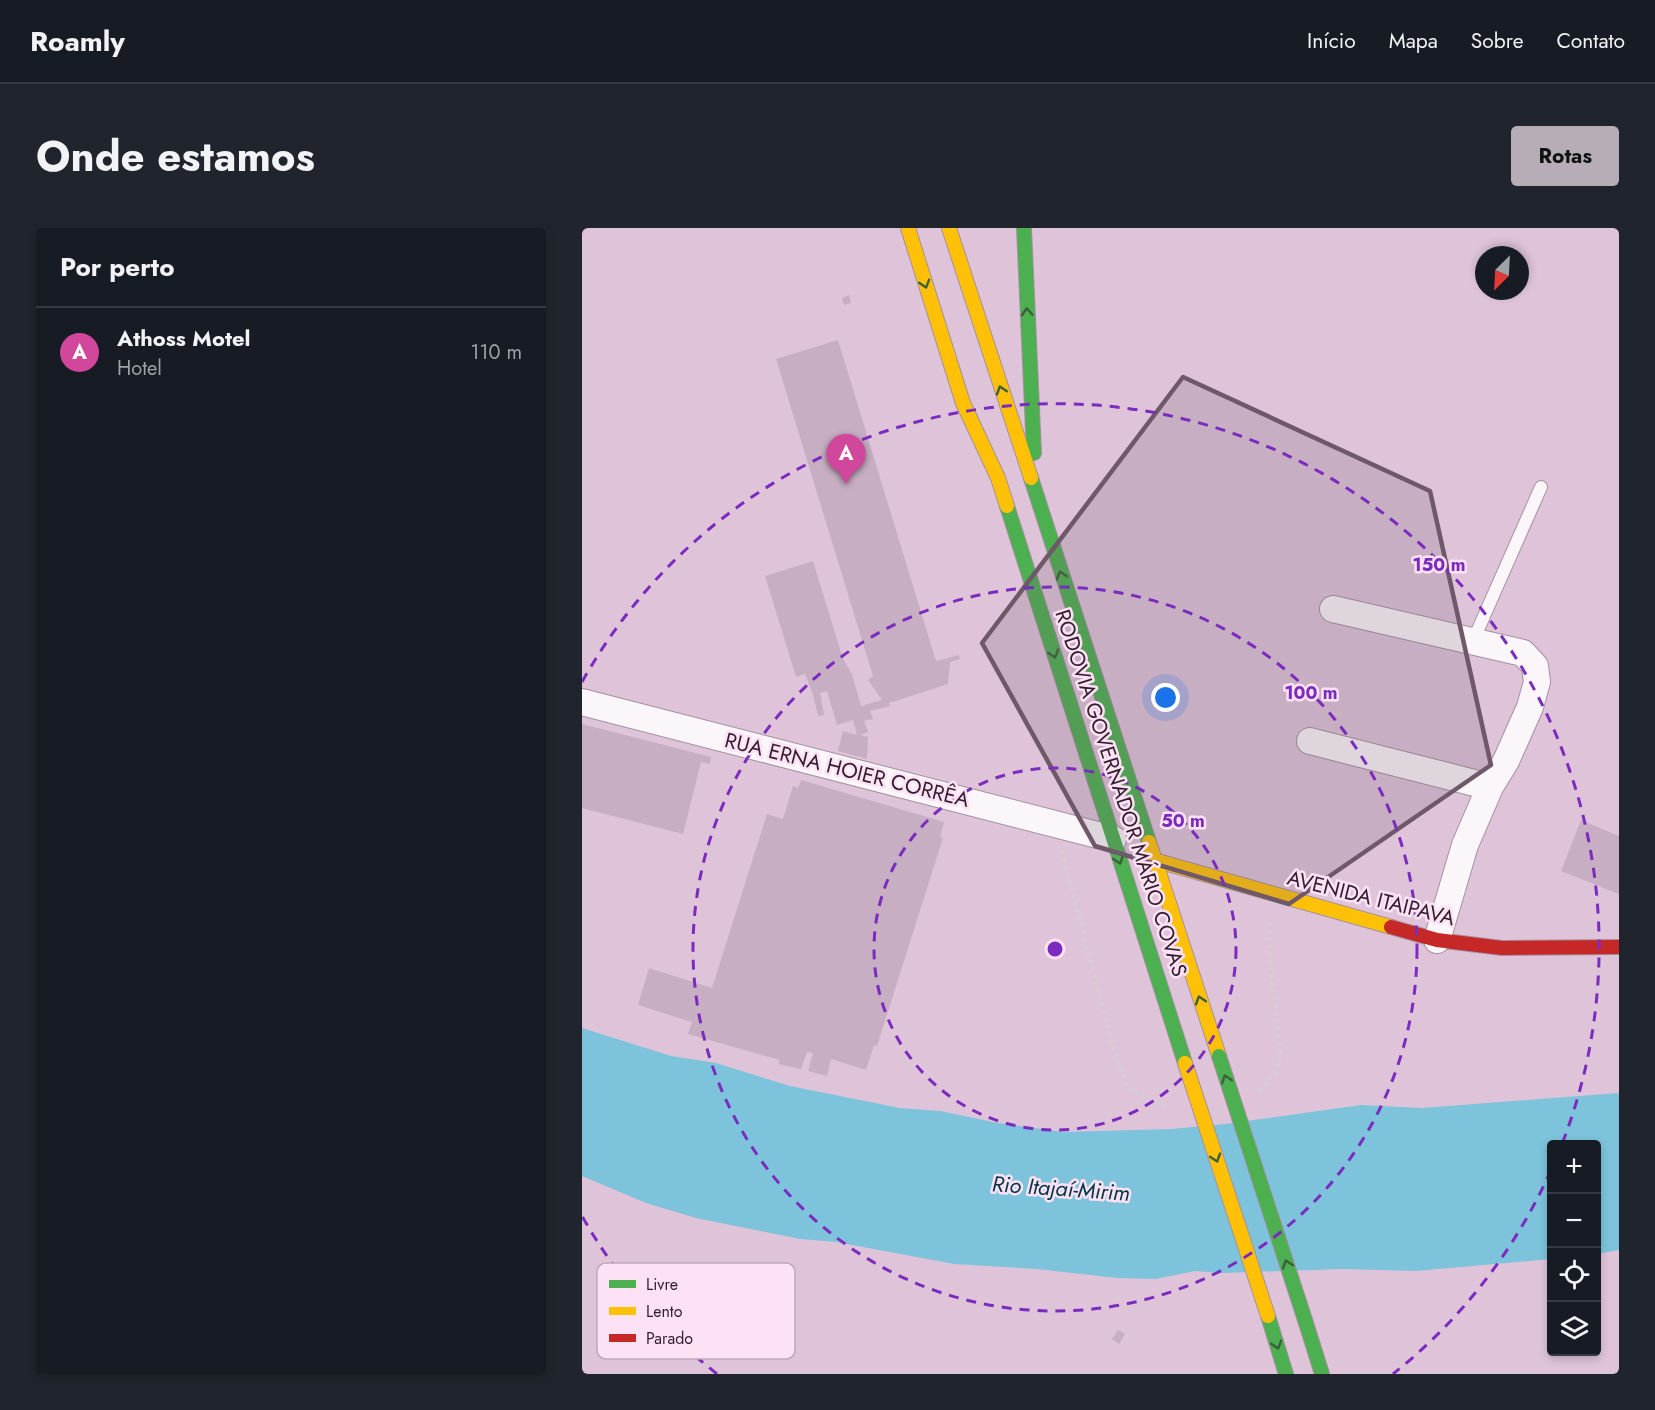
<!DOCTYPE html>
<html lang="pt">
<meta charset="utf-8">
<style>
body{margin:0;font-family:Jost,sans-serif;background:#20242c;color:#f1f3f6}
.controls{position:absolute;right:18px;bottom:18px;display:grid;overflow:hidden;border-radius:6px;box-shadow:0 3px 9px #0003}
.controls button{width:54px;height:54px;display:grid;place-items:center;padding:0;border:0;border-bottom:2px solid #363941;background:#171b24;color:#f1f3f6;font:30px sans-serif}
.compass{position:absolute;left:893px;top:18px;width:54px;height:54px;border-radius:50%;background:#171b24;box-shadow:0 3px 9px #0003;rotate:204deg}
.you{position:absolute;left:584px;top:470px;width:21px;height:21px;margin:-15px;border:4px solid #fff;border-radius:50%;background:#1a73e8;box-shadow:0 0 0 9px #1a73e833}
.badge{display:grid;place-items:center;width:39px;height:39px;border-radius:50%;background:#b6adb7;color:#fff;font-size:20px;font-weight:700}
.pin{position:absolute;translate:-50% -50px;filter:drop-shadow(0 2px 3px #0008)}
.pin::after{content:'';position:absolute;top:32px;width:21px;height:18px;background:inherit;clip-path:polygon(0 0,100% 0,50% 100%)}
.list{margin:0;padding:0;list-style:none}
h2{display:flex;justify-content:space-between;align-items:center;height:78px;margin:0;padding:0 24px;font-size:26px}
h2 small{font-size:20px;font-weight:400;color:#9ea1a6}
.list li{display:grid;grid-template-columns:39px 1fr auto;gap:18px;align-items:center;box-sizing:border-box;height:90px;padding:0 24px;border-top:2px solid #363941}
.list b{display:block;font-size:22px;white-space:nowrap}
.list p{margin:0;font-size:20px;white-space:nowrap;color:#9ea1a6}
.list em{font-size:20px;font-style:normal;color:#9ea1a6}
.icon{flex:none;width:33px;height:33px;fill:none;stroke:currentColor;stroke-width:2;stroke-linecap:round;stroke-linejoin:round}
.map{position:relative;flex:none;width:1037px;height:1146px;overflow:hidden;border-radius:6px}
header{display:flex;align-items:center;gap:36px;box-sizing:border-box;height:84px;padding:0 30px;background:#171b24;border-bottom:2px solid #363941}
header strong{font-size:28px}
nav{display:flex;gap:33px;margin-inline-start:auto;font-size:21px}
.intro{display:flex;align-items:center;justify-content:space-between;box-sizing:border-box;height:144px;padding:0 36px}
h1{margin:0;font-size:42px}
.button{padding:15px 27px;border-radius:6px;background:#b6adb7;color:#111;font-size:21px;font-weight:700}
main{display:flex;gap:36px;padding:0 36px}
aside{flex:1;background:#171b24;border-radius:6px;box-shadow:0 3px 9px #0003}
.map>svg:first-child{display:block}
.water{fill:#7dc3db}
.building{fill:#c7aec2}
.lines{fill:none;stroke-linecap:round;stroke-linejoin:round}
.lane-casing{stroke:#a490a0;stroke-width:14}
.street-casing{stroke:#a490a0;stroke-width:28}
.fast-casing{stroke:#a490a0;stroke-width:16}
.slow-casing{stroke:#a490a0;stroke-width:16}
.jam-casing{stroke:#a490a0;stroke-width:16}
.path{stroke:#d6ced5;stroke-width:4;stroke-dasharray:3 4.5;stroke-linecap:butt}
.lane{stroke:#faf6f9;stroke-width:12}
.street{stroke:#faf6f9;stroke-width:26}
.fast{stroke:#4caf50;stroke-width:14}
.slow{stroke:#ffc107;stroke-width:14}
.jam{stroke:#c62828;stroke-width:14}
.fast-bridge-casing{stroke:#a490a0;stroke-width:16;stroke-linecap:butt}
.slow-bridge-casing{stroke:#a490a0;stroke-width:16;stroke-linecap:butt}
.fast-bridge{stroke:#4caf50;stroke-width:14}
.slow-bridge{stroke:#ffc107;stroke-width:14}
.oneway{stroke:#3d5f3d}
.marked{fill:#6e5869;fill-opacity:0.2;stroke:#6e5869;stroke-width:4.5;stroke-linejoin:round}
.ring{fill:none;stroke:#7b2cbf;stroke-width:3;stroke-dasharray:10 8}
.labels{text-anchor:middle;stroke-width:5;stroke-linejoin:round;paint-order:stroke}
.street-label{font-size:21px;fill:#311e2d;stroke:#fde2f6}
.water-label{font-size:22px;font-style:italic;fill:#013742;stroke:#fde2f6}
.key{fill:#fde2f6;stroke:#c0a7ba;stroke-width:1.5}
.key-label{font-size:16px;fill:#311e2d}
.centre{fill:#7b2cbf;stroke:#fde2f6;stroke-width:3}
.ring-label{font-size:18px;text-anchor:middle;font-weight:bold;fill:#7b2cbf;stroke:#fde2f6;stroke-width:5;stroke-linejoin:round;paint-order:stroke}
</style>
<header>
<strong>Roamly</strong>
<nav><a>Início</a><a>Mapa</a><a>Sobre</a><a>Contato</a></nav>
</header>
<div class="intro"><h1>Onde estamos</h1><a class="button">Rotas</a></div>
<main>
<aside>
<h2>Por perto<small></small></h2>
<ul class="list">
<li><span class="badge" style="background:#d1479c">A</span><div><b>Athoss Motel</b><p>Hotel</p></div><em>110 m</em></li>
</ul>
</aside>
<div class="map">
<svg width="1037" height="1146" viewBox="0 0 1037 1146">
<rect width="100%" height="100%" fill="#dfc4d9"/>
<path class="water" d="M 0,800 L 89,828 L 134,835 L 208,858 L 318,880 L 358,883 L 416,895 L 481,904 L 590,901 L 643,896 L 779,877 L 840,880 L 1037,865 L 1037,1022 L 1015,1026 L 1014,916 L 969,916 L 969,1031 L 834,1043 L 761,1041 L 640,1045 L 613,1043 L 574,1051 L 535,1050 L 455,1041 L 372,1036 L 254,1014 L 218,1011 L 114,990 L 64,975 L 0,948 Z"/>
<path class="building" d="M 267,67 L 269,75 L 262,77 L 260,70 Z
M 256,112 L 354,433 L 377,427 L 378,431 L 368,434 L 366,456 L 307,475 L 308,478 L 288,483 L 291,491 L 282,493 L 286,504 L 278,507 L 286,509 L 285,531 L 256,523 L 261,503 L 275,507 L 271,492 L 255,497 L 245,463 L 238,465 L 242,487 L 236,488 L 231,467 L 223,446 L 214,449 L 183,348 L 231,333 L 261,431 L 270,446 L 279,478 L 300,472 L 286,452 L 291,448 L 194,131 Z
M 0,496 L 129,529 L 128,536 L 119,534 L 101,606 L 0,580 Z
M 219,552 L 362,594 L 358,609 L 361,610 L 295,818 L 292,817 L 284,842 L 249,831 L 245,848 L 226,843 L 231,825 L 225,824 L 219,841 L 196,836 L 198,832 L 106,806 L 110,794 L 56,777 L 67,740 L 130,760 L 185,586 L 201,591 L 211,558 L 216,560 Z
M 999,592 L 1037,608 L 1037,666 L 979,643 Z
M 536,1102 L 543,1106 L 537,1116 L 530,1111 Z"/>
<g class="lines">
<defs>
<path id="lane" d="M 891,413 L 959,259"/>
<path id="street" d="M 751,381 L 941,425 L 953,438 L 955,454 L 948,479 L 924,533 L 908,559 L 883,617 L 855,712
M 0,474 L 531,611
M 728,513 L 908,559"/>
<path id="fast" d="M 442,0 L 452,225
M 449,250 L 567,614
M 425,278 L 603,835
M 686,1088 L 704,1146
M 723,1092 L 740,1146"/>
<path id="slow" d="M 326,0 L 381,175 L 416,250 L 425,278
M 367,0 L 449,250
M 567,614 L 637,828
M 572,632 L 809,699"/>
<path id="jam" d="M 809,699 L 855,712 L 920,720 L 1037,719"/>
</defs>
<use href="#lane" class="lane-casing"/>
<use href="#street" class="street-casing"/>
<use href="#fast" class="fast-casing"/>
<use href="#slow" class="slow-casing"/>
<use href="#jam" class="jam-casing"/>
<path class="path" d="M 480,623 L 530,815 L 544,857 L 566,873 L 588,878
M 677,862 L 694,844 L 699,826 L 689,746 L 687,694"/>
<use href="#lane" class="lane"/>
<use href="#street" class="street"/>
<use href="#fast" class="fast"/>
<use href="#slow" class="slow"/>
<use href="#jam" class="jam"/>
<defs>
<path id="fast-bridge" d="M 637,828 L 723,1092"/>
<path id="slow-bridge" d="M 603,835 L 686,1088"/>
</defs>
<use href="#fast-bridge" class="fast-bridge-casing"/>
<use href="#slow-bridge" class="slow-bridge-casing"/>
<use href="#fast-bridge" class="fast-bridge"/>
<use href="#slow-bridge" class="slow-bridge"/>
</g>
<defs><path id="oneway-chevron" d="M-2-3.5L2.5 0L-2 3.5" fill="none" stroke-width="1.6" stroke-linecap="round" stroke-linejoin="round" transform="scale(1.5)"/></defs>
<g class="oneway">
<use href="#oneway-chevron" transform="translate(343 56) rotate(73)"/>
<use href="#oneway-chevron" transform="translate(445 84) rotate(-93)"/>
<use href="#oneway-chevron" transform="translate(419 162) rotate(-108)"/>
<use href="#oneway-chevron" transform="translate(479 347) rotate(-108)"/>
<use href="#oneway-chevron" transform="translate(472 426) rotate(72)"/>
<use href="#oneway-chevron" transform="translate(537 632) rotate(72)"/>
<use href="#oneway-chevron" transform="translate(618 772) rotate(-108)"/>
<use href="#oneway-chevron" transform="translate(644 851) rotate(-108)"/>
<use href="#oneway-chevron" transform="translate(634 930) rotate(72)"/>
<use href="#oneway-chevron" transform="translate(705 1036) rotate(-108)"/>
<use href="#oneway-chevron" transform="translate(695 1117) rotate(73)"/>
</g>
<path class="marked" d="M 601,149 L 848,263 L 909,537 L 707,676 L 513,618 L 400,415 Z"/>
<g class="ring">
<circle cx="473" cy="721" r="181"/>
<circle cx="473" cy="721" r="362"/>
<path d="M969 942A543 543 0 0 1 811 1146M135 1146A543 543 0 0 1 0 988M0 454A543 543 0 0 1 980 916"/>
</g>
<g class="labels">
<g class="street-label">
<text transform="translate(265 542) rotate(14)" y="7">RUA ERNA HOIER CORRÊA</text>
<text transform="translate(539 565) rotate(72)" y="7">RODOVIA GOVERNADOR MÁRIO COVAS</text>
<text transform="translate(789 670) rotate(14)" y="7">AVENIDA ITAIPAVA</text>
</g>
<g class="water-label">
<text transform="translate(479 960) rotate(4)" y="8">Rio Itajaí-Mirim</text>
</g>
</g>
<rect x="15" y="1035" width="198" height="96" rx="9" class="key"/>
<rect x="27" y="1052" width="27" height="8" fill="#4caf50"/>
<rect x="27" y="1079" width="27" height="8" fill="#ffc107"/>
<rect x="27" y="1106" width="27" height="8" fill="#c62828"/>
<g class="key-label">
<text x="64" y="1062">Livre</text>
<text x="64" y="1089">Lento</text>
<text x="64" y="1116">Parado</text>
</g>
<circle cx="473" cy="721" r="9" class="centre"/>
<g class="ring-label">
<text x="857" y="343">150 m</text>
<text x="729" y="471">100 m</text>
<text x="601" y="599">50 m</text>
</g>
</svg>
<div class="controls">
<button>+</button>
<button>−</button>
<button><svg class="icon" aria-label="locate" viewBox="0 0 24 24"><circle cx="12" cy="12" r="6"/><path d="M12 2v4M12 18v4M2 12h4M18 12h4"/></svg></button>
<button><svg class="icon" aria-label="layers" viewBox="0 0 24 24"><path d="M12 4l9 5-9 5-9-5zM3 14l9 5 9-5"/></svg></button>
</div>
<svg class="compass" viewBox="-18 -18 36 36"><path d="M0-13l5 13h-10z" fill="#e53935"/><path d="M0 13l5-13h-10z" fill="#9ea1a6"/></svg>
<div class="you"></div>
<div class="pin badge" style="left:264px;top:256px;background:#d1479c">A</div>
</div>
</main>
